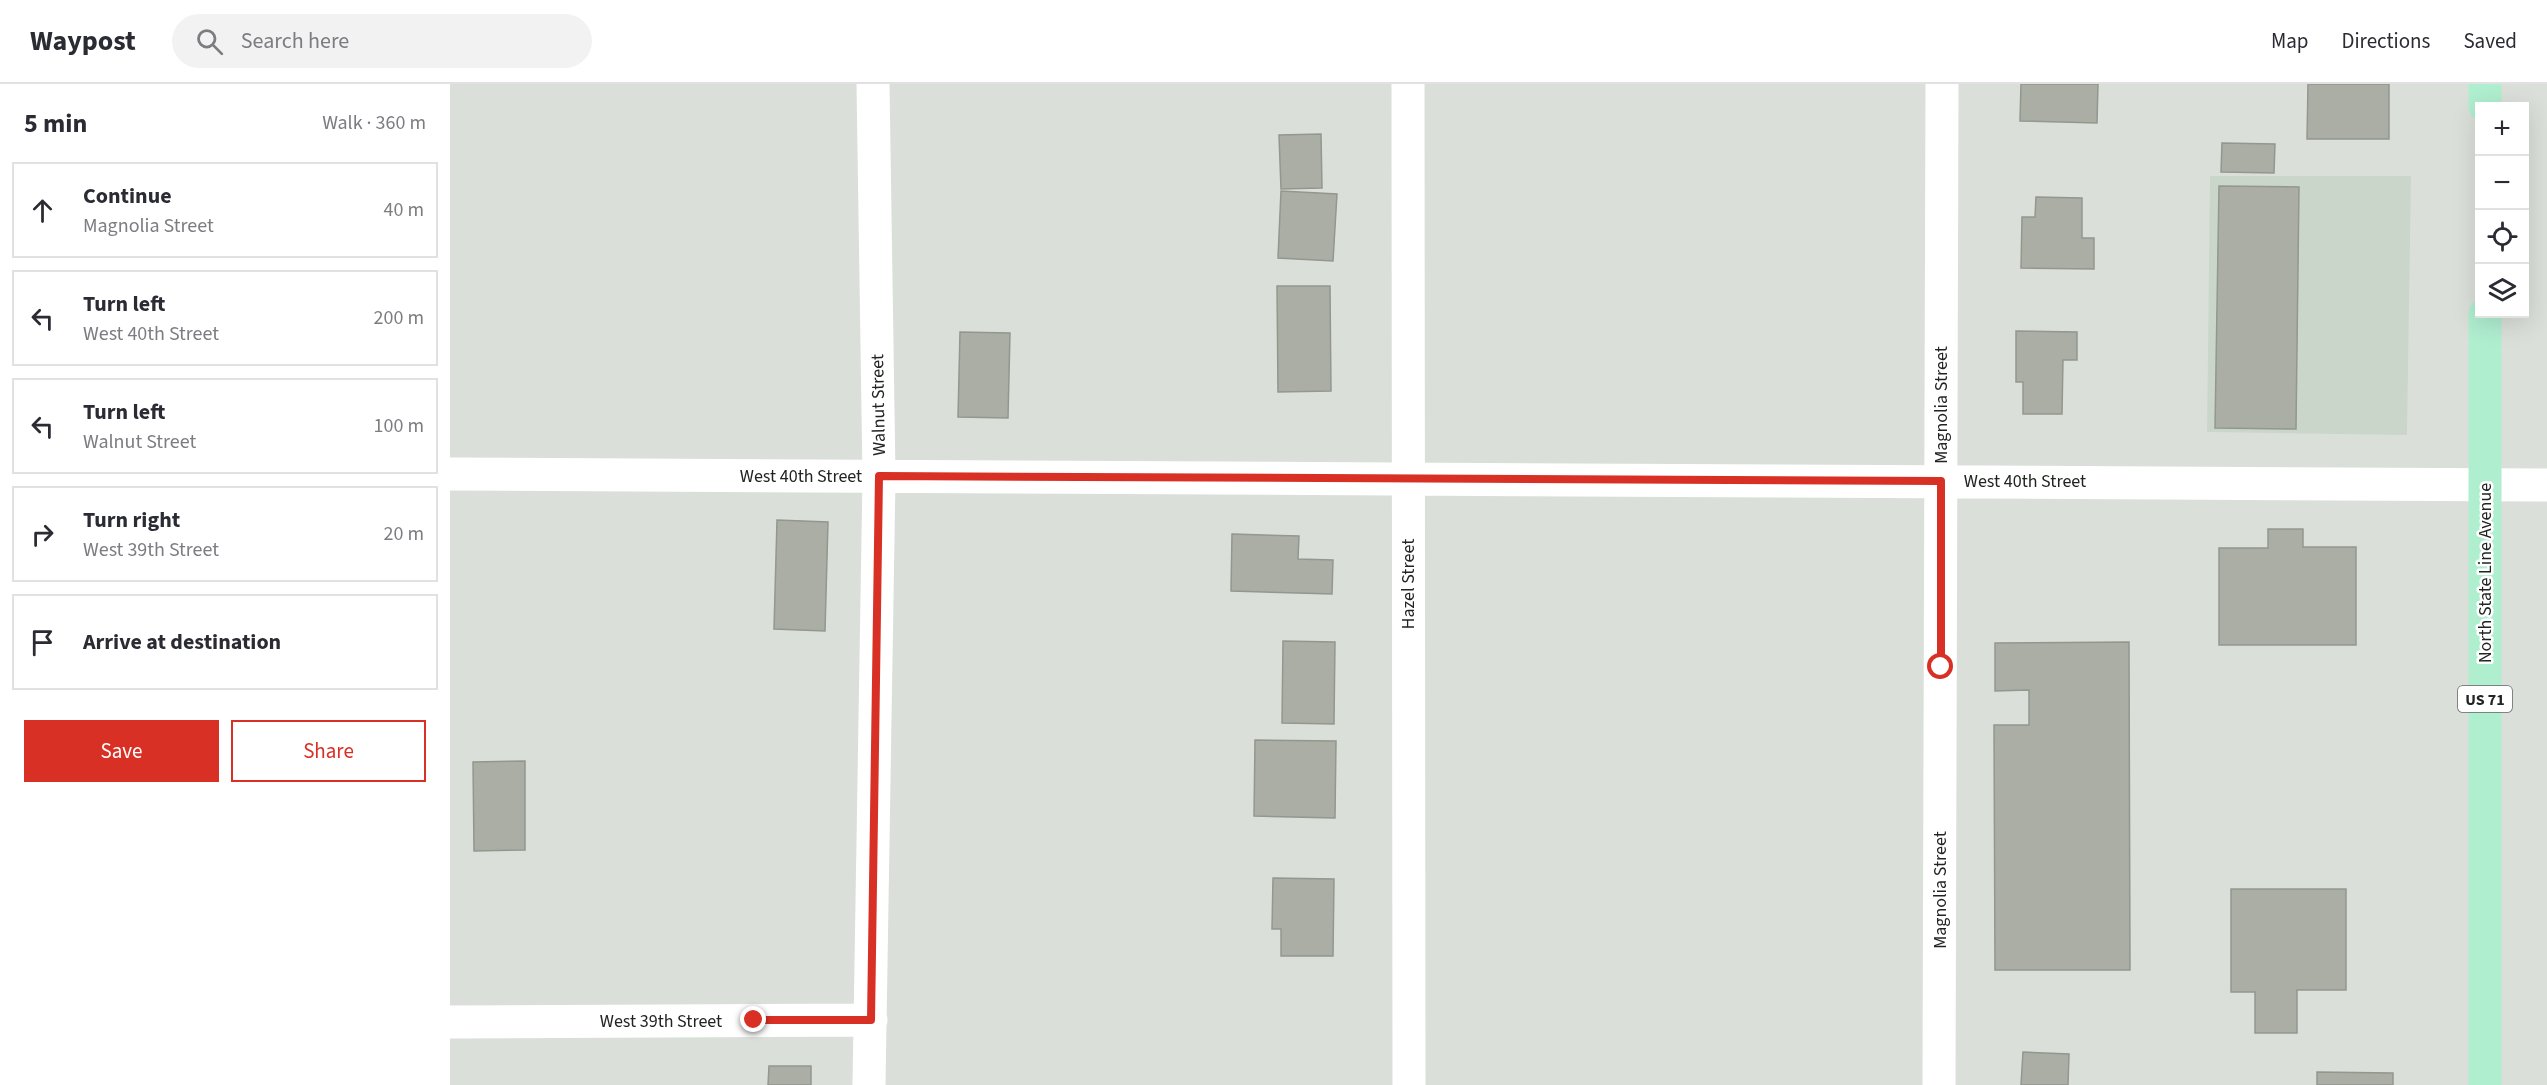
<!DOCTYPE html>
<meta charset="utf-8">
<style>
body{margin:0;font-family:"Source Sans 3",sans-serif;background:#f2f2f3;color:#2b2b33}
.controls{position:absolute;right:18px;top:18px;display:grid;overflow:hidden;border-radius:0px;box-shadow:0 6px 24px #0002}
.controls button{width:54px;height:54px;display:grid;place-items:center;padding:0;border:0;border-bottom:2px solid #e1e1e2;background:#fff;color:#2b2b33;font:30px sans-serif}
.stop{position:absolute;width:18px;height:18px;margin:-14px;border:4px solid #d93025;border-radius:50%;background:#fff}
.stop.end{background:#d93025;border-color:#fff;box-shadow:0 2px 6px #0008}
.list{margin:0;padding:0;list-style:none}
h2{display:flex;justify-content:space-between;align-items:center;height:78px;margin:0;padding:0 24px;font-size:26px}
h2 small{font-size:20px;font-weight:400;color:#7c7c81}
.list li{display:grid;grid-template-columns:39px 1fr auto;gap:18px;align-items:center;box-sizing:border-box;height:96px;margin:0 12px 12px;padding:0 12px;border:2px solid #e1e1e2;border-radius:0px}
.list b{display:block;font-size:22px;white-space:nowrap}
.list p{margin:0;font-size:20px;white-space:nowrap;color:#7c7c81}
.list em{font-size:20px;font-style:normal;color:#7c7c81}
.actions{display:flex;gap:12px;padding:18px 24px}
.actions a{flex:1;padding:14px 0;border:2px solid #d93025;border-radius:0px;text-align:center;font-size:21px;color:#d93025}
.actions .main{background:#d93025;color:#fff}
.icon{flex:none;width:33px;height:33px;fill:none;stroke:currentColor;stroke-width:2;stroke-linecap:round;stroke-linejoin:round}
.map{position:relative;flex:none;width:2097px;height:1001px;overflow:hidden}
header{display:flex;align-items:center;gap:36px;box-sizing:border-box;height:84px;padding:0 30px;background:#fff;border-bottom:2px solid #e1e1e2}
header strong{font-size:28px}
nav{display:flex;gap:33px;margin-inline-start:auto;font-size:21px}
.search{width:420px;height:54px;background:#f2f2f3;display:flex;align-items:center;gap:15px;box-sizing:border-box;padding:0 21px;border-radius:33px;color:#7c7c81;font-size:22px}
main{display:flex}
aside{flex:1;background:#fff}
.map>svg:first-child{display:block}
.built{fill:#cbd6ca}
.building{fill:#aaaea5;stroke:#93978e;stroke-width:1.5}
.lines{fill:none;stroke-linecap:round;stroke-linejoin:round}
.street{stroke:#fff;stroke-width:33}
.primary{stroke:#b0eed0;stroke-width:33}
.route{stroke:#d93025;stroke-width:8}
.labels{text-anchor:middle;stroke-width:5;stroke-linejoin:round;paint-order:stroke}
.shield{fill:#fff;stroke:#646664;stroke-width:1.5}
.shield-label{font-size:16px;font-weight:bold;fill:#212421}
.street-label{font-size:18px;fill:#212421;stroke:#fff}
</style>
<header>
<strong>Waypost</strong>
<div class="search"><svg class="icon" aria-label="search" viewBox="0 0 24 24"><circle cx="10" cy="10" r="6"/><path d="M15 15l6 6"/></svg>Search here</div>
<nav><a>Map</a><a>Directions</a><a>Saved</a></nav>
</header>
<main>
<aside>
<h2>5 min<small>Walk · 360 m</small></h2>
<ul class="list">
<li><svg class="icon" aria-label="ahead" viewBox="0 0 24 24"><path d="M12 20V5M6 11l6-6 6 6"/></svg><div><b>Continue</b><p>Magnolia Street</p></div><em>40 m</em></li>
<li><svg class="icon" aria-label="left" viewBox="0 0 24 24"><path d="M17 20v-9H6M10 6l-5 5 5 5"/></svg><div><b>Turn left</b><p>West 40th Street</p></div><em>200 m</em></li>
<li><svg class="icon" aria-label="left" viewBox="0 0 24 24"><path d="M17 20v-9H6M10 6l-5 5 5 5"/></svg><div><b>Turn left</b><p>Walnut Street</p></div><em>100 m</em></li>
<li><svg class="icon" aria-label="right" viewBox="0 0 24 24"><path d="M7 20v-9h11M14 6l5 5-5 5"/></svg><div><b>Turn right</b><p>West 39th Street</p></div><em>20 m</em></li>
<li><svg class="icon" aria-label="arrive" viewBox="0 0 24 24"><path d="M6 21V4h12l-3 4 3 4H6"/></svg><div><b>Arrive at destination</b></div></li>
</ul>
<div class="actions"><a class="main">Save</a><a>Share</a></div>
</aside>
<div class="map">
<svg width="2097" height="1001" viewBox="0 0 2097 1001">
<rect width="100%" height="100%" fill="#dae0d9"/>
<path class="built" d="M 1760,92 L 1961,92 L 1957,351 L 1757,348 Z"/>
<path class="building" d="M 1571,0 L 1648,0 L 1647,39 L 1570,37 Z
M 1858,0 L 1939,0 L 1939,55 L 1857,55 Z
M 871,50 L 872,104 L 831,105 L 829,51 Z
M 1772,59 L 1825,60 L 1824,89 L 1771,88 Z
M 1769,102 L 1849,103 L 1846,345 L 1765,344 Z
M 831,107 L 887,110 L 883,177 L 828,174 Z
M 1586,113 L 1632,114 L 1632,154 L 1644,154 L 1644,185 L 1571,184 L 1572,133 L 1585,133 Z
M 827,202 L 880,202 L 881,307 L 828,308 Z
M 1566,247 L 1627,248 L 1627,276 L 1613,276 L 1612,330 L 1573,330 L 1573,298 L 1566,298 Z
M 510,248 L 560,249 L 558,334 L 508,333 Z
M 327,436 L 378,438 L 375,547 L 324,545 Z
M 1818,445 L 1853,445 L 1853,463 L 1906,463 L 1906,561 L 1769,561 L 1769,464 L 1818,464 Z
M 782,450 L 849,452 L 848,475 L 883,476 L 882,510 L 781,507 Z
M 833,557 L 885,558 L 884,640 L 832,639 Z
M 1679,558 L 1680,886 L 1545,886 L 1544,641 L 1579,641 L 1579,606 L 1545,607 L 1545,559 Z
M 805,656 L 886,657 L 885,734 L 804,732 Z
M 75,677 L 75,766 L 24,767 L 23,678 Z
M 823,794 L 884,795 L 883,872 L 831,872 L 831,845 L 822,845 Z
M 1781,805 L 1896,805 L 1896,906 L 1847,906 L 1847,949 L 1805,949 L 1805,908 L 1781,908 Z
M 1573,968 L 1619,970 L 1618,1001 L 1571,1001 Z
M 319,982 L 361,982 L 361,1001 L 318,1001 Z
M 1867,988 L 1943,989 L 1943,1001 L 1867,1001 Z"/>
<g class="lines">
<path class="street" d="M 958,0 L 959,1001
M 0,390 L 2097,401
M 0,938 L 421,936
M 419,1001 L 429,392 L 423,0
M 1489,1001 L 1492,0"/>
<path class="primary" d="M 2035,22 L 2035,0
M 2035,1001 L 2035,230"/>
</g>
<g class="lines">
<path class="route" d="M 304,936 L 421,936 L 429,392 L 1491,397 L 1491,583"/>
</g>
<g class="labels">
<rect class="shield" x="2008" y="602" width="54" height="26" rx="4.5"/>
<g class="shield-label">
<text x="2035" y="621">US 71</text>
</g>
<g class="street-label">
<text transform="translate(428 321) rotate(-91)" y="6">Walnut Street</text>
<text transform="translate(1491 321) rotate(-90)" y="6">Magnolia Street</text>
<text x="351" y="398">West 40th Street</text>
<text x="1575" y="403">West 40th Street</text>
<text transform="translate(2035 489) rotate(-90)" y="6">North State Line Avenue</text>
<text transform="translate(958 500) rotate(-90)" y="6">Hazel Street</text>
<text transform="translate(1490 806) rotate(-90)" y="6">Magnolia Street</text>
<text x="211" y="943">West 39th Street</text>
</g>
</g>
</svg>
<div class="controls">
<button>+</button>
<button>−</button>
<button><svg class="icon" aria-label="locate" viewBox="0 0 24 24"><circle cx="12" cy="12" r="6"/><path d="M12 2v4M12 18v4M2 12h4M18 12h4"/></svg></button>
<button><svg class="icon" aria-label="layers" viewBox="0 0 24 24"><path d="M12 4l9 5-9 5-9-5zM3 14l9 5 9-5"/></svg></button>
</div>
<div class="stop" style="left:1491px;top:583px"></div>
<div class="stop end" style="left:304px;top:936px"></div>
</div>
</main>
